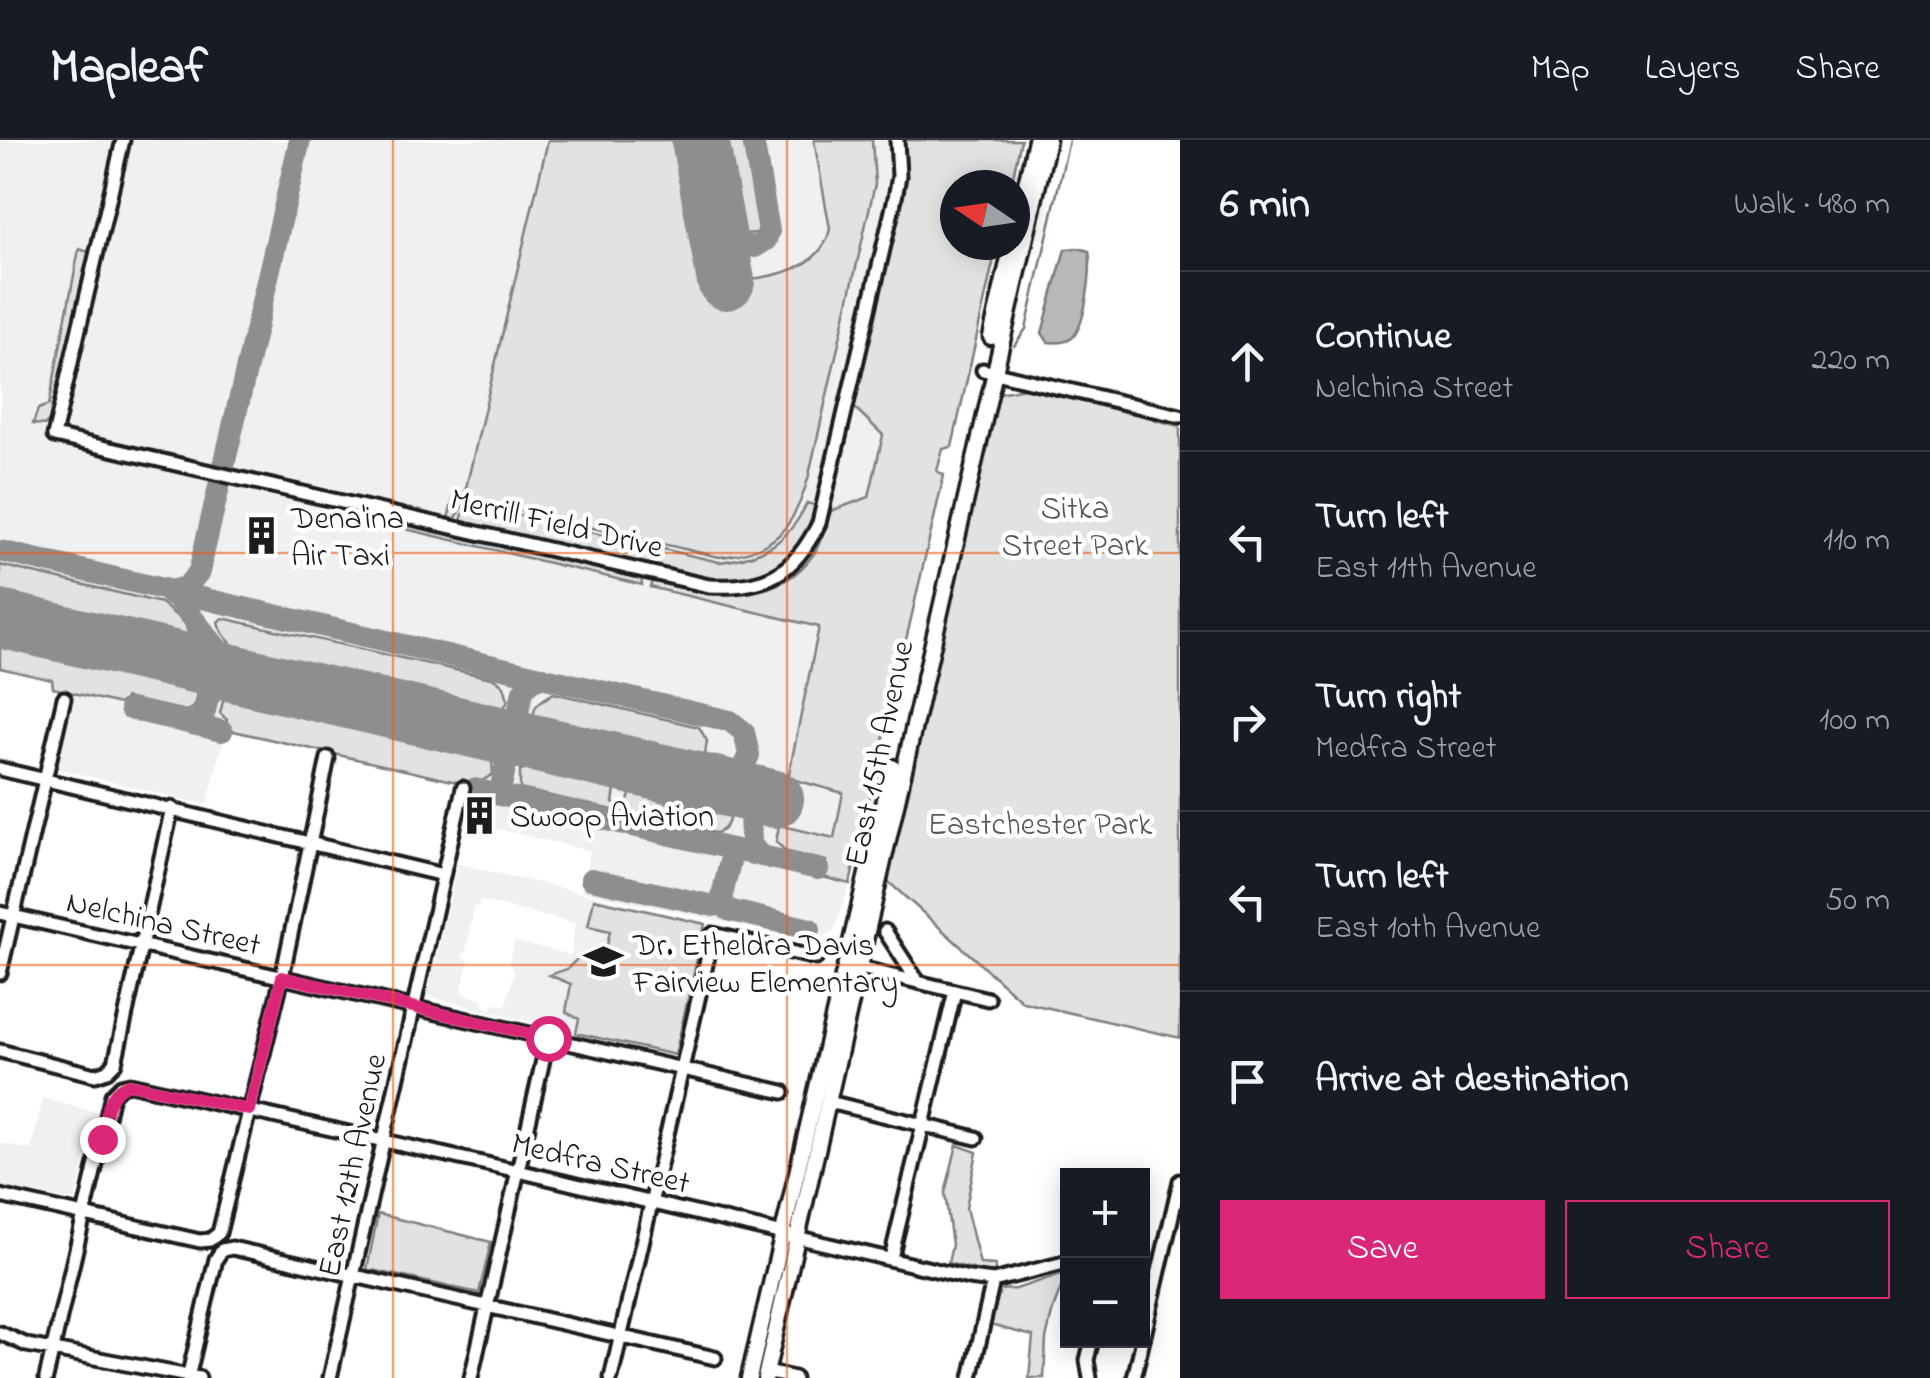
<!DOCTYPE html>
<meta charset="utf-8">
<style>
body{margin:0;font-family:"Indie Flower",sans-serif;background:#20242c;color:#f1f3f6}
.controls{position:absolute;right:30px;bottom:30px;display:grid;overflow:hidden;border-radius:0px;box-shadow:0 5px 25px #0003}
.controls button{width:90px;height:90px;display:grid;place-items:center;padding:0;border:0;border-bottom:2px solid #363941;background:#171b24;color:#f1f3f6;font:50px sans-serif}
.compass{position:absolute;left:940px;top:30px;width:90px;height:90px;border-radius:50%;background:#171b24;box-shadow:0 5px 25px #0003;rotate:283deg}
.stop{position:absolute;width:30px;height:30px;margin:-22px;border:8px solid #db2777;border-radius:50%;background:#fff}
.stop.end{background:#db2777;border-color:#fff;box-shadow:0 2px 10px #0008}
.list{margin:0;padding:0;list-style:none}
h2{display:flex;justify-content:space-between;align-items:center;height:130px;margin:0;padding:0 40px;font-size:42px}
h2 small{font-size:32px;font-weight:400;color:#9ea1a6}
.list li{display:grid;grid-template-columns:65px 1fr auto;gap:30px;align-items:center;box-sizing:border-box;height:180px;padding:0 40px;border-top:2px solid #363941}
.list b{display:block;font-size:38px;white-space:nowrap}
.list p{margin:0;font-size:32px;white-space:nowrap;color:#9ea1a6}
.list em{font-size:32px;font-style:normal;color:#9ea1a6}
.actions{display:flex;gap:20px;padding:30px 40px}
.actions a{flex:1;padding:22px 0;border:2px solid #db2777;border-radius:0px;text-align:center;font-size:35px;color:#db2777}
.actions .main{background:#db2777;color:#fff}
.icon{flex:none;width:55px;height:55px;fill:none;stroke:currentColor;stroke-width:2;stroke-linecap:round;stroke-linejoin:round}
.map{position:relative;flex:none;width:1180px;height:1238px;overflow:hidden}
header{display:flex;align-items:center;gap:60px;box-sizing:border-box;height:140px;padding:0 50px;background:#171b24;border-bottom:2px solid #363941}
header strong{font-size:48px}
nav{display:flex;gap:55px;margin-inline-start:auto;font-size:35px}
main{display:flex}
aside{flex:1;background:#171b24}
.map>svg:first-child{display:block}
.built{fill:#f0f0f0;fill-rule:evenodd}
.green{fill:#e2e2e2;stroke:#7f7f7f;stroke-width:2.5}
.water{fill:#b8b8b8;stroke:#7a7a7a;stroke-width:2.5}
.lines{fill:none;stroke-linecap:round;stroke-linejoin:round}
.stream{stroke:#7a7a7a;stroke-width:2.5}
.taxiway{stroke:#8e8e8e;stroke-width:22}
.runway{stroke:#8e8e8e;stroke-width:58}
.minor-casing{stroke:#1c1c1c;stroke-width:19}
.major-casing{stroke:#1c1c1c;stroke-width:21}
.minor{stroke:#fff;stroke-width:11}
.major{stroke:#fff;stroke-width:14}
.route{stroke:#db2777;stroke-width:12}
.grid{fill:none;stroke:#e8590c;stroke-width:2.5;stroke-opacity:0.55}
.labels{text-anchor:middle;stroke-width:9;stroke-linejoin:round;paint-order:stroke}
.park-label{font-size:32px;fill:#575757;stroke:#fff}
.poi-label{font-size:32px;fill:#1c1c1c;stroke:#fff;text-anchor:start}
.street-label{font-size:32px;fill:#1c1c1c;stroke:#fff}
</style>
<header>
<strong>Mapleaf</strong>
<nav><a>Map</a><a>Layers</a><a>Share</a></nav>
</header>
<main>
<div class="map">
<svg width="1180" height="1238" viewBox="0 0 1180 1238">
<rect width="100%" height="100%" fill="#fff"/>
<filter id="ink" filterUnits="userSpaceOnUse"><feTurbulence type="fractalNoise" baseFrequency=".01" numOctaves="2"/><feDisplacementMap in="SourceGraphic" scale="20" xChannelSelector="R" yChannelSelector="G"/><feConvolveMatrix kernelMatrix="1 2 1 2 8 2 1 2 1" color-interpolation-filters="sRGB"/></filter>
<g filter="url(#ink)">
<path class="built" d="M 0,0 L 1021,0 L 1011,45 L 955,45 L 955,105 L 997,105 L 952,307 L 943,309 L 937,331 L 944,335 L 850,744 L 834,790 L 816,802 L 581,751 L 590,711 L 469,682 L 474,646 L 226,589 L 207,665 L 55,628 L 71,553 L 53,548 L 52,540 L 0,528 Z
M 458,724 L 706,782 L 675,917 L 427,856 ZM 480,761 L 575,783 L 571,815 L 514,801 L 509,823 L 514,831 L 506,866 L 493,863 L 492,869 L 483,866 L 484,859 L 464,854 L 462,848 L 469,820 L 462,818 L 463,813 L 466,813 L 474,766 L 479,766 Z
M 43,959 L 97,972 L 75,1061 L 0,1046 L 0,1003 L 31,1010 Z"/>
<path class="green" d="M 548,0 L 680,0 L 709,145 C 751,137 819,140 830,89 L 814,0 L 872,0 L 875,44 L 808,339 C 793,390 774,412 719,417 L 476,361 L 466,362 L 454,381 L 448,379 L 455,352 L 465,352 Z
M 719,0 L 747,0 L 763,77 L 757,93 L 743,94 L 736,86 Z
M 901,0 L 1021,0 L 1011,45 L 955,45 L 955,105 L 997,105 L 952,307 L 943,309 L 937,331 L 944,335 L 850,744 L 823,737 L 826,721 L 787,712 L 776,702 L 779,685 L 834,698 L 843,653 L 788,638 L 819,487 L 650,447 L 653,439 C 707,452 774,470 813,415 C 821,403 826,385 831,371 L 869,357 L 883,295 L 853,266 L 905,42 Z
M 79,109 L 89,112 L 50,281 L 45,285 L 33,284 L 38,269 L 49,265 Z
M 1025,248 L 1152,276 L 1156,280 L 1180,286 L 1180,898 L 1023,862 L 883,737 L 999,253 Z
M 807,363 L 818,366 C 804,411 770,441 722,441 L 461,381 L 463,374 L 471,366 L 478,366 L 719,422 C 762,417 788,403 807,363 Z
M 394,381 L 641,435 L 642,445 L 393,386 Z
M 0,425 L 161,463 L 185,483 L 191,502 L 178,503 L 0,460 Z
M 222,478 L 496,539 L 504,546 L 508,560 L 502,572 L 489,576 L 258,521 C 241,515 221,497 218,482 Z
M 0,500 L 189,543 L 197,552 L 194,567 L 186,571 L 126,558 L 119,564 L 53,548 L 52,540 L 0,528 Z
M 554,553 L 699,587 L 707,601 L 705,614 L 695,621 L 687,620 L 541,588 C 525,568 539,562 554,553 Z
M 228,555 L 480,611 L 492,621 L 493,634 L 474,646 L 225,589 L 227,580 L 220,573 L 224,557 Z
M 536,623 L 616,642 L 613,663 L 616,665 L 627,665 L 632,647 L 726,669 L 730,671 C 730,682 726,691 715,693 L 520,649 L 520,631 Z
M 594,759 L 705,784 L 675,915 L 576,893 L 579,879 L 566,872 L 571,844 L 549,835 L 567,829 L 581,815 L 604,820 L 610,791 L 588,786 Z
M 957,1005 L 977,1012 L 966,1068 L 980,1124 L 995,1125 L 995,1135 L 948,1123 L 952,1105 L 945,1053 Z
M 378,1074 L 491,1102 L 479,1153 L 367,1129 Z
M 1067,1132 L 1053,1169 L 1046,1199 L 1044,1238 L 1029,1238 L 1033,1196 L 990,1185 L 997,1150 L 1016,1149 Z"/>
<path class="water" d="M 1078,108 L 1089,111 C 1092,129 1086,185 1072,198 C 1065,203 1056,203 1048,202 L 1042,193 L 1065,109 Z"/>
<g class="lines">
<path class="stream" d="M 1014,206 L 1026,189 L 1069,0
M 1028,249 L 1172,282"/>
<path class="taxiway" d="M 711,62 L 725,95 L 732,103 L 755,107 L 766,100 L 769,91 L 753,0
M 0,411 L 730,581 L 744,592 L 749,615 L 738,637 L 717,646
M 166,451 L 177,459 L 218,509 L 205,571 L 198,580 L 187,583
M 170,451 L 186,447 L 199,432 L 300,0
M 178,521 C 196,528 208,535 209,557
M 209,557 C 220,537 235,536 256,539
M 130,569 L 222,591
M 482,592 L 500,605 L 506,625
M 506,625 C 516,607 530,606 549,607
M 474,649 L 818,729
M 732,649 L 750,665 L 751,705 L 761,716
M 499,655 L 523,551 L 532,540 L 543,537
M 591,739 L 714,766 L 721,760 L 733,709
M 721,760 L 728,770 L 810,789"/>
<path class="runway" d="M 700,0 L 726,141
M 0,479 L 775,659"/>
<defs>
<path id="minor" d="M 123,0 L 54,296 L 709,446 C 766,449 794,434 819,383 L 895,58 L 899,36 L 897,0
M 983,230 L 1180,276
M 0,629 L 443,735
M 0,773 L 783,952
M 885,791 L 918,842
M 860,828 L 988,859
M 0,833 L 64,558
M 0,911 L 95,935 L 107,931 L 115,923 L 172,668
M 829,962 L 976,998
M 0,1056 L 200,1101 L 210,1100 L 219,1093 L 282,837 L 328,618
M 891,1118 L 955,851
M 0,1193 L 27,1205 L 199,1238
M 766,1232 L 794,1238
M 46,1238 L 112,955 L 121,946 L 130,944 L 518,1031 L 969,1138 L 993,1141 L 1068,1122
M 188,1238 L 216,1119 L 222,1110 L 232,1108 L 715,1218
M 330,1238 L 463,648
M 471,1238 L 548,898
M 611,1238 L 713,794 L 816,818
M 971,1238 L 993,1141
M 1090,1238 L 1087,1220 L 1092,1200
M 1134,1238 L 1180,1041"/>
<path id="major" d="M 1015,92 L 1036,0
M 991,197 L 1012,105
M 749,1238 L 892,627
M 765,1238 C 861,826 950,412 1048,0"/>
</defs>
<use href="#minor" class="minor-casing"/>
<use href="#major" class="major-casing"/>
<use href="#minor" class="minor"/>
<use href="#major" class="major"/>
</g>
</g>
<g class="lines" filter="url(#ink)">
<path class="route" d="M 102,999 C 106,979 106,949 130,944 L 249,970 L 282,837 L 548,898"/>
</g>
<path class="grid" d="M 393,0 L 393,1238M 787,0 L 787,1238M 0,413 L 1180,413M 0,825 L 1180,825"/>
<defs>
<symbol id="building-bare" viewBox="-9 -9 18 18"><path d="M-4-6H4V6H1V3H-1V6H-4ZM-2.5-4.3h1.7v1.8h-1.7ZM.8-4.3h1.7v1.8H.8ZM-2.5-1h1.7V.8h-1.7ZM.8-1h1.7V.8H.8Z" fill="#1c1c1c" stroke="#fff" stroke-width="2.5" paint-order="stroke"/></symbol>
<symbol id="school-bare" viewBox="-9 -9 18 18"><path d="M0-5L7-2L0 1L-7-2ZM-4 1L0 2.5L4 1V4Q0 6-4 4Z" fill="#1c1c1c" stroke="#fff" stroke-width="2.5" paint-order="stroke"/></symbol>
</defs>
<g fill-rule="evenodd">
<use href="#building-bare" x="234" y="368" width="55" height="55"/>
<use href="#building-bare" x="452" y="648" width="55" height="55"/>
<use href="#school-bare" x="576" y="794" width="55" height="55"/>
</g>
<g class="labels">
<g class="park-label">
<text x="1075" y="378">Sitka<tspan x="1075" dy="37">Street Park</tspan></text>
<text x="1040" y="694">Eastchester Park</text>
</g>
<g class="poi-label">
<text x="291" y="388">Dena'ina<tspan x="291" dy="37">Air Taxi</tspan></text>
<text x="510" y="686">Swoop Aviation</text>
<text x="633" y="815">Dr. Etheldra Davis<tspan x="633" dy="37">Fairview Elementary</tspan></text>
</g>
<g class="street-label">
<text transform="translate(557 382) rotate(13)" y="11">Merrill Field Drive</text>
<text transform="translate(878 613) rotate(-78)" y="11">East 15th Avenue</text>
<text transform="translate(164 782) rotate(13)" y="11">Nelchina Street</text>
<text transform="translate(601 1022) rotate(13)" y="11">Medfra Street</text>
<text transform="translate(351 1025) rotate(-78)" y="11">East 12th Avenue</text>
</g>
</g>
</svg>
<div class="controls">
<button>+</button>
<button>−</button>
</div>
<svg class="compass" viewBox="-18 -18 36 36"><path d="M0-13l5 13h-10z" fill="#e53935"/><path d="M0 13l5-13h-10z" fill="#9ea1a6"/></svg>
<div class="stop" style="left:548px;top:898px"></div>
<div class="stop end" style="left:102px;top:999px"></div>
</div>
<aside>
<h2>6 min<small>Walk · 480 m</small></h2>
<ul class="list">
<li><svg class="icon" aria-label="ahead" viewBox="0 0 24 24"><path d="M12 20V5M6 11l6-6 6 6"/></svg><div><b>Continue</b><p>Nelchina Street</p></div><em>220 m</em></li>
<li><svg class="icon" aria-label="left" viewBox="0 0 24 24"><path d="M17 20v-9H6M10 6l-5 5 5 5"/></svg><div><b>Turn left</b><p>East 11th Avenue</p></div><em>110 m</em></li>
<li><svg class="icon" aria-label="right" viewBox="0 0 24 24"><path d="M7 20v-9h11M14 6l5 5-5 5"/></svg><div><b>Turn right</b><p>Medfra Street</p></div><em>100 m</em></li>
<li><svg class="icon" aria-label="left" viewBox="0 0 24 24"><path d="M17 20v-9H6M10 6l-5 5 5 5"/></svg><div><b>Turn left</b><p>East 10th Avenue</p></div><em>50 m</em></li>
<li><svg class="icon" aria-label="arrive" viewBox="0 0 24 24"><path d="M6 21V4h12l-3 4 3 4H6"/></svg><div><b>Arrive at destination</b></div></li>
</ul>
<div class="actions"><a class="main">Save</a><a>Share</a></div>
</aside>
</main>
